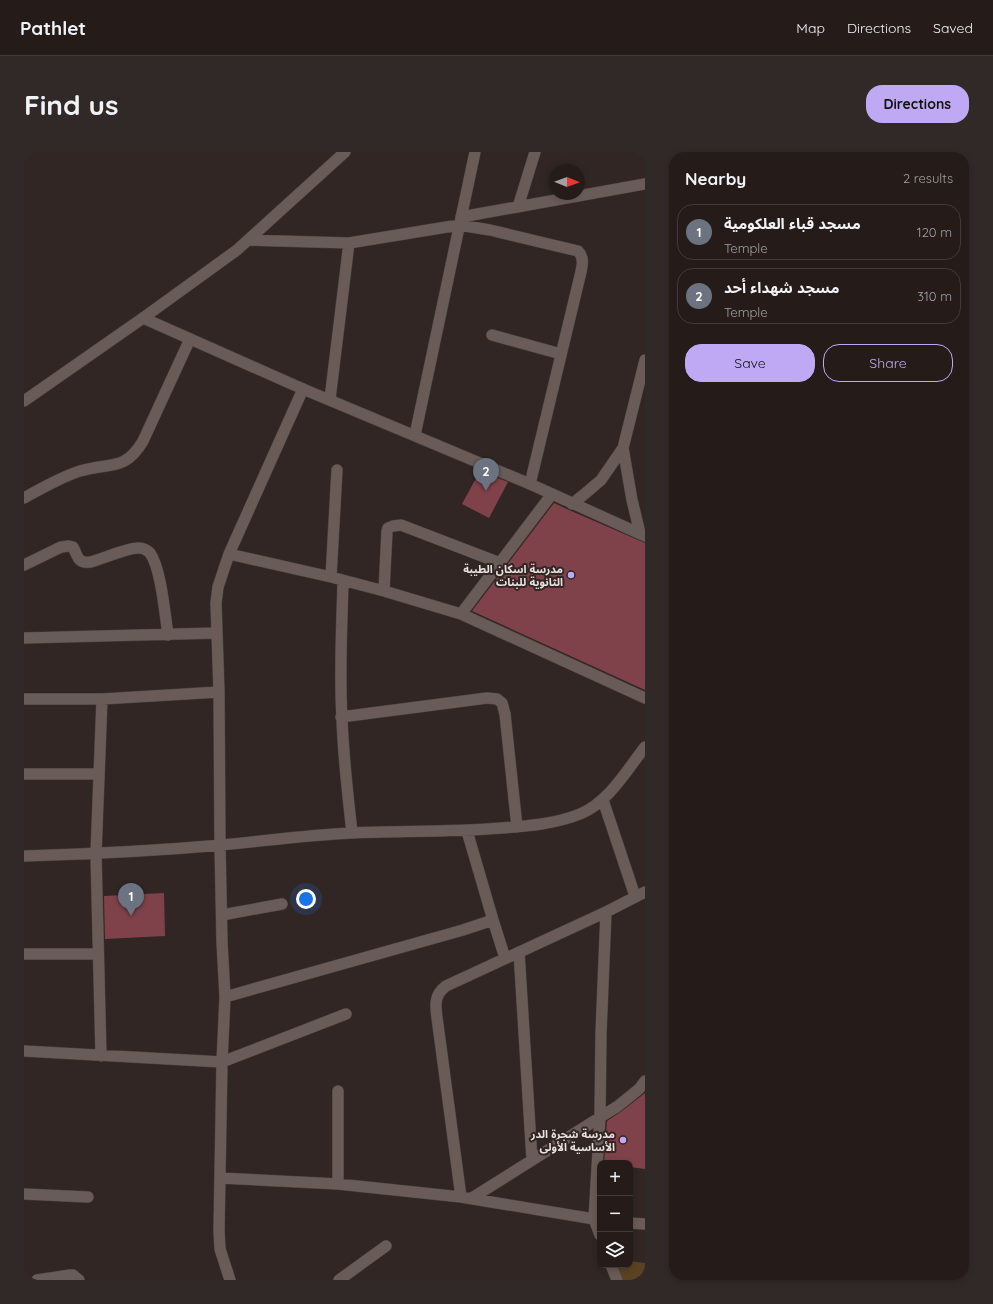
<!DOCTYPE html>
<meta charset="utf-8">
<style>
body{margin:0;font-family:Quicksand,"Noto Sans Arabic",sans-serif;background:#312927;color:#f1f3f6}
.controls{position:absolute;right:12px;bottom:12px;display:grid;overflow:hidden;border-radius:8px;box-shadow:0 2px 6px #0003}
.controls button{width:36px;height:36px;display:grid;place-items:center;padding:0;border:0;border-bottom:1px solid #423a39;background:#251c1a;color:#f1f3f6;font:20px sans-serif}
.compass{position:absolute;left:525px;top:12px;width:36px;height:36px;border-radius:50%;background:#251c1a;box-shadow:0 2px 6px #0003;rotate:91deg}
.you{position:absolute;left:282px;top:747px;width:14px;height:14px;margin:-10px;border:3px solid #fff;border-radius:50%;background:#1a73e8;box-shadow:0 0 0 6px #1a73e833}
.badge{display:grid;place-items:center;width:26px;height:26px;border-radius:50%;background:#bfa9f4;color:#fff;font-size:13px;font-weight:700}
.pin{position:absolute;translate:-50% -33px;filter:drop-shadow(0 1px 2px #0008)}
.pin::after{content:'';position:absolute;top:21px;width:14px;height:12px;background:inherit;clip-path:polygon(0 0,100% 0,50% 100%)}
.list{margin:0;padding:0;list-style:none}
h2{display:flex;justify-content:space-between;align-items:center;height:52px;margin:0;padding:0 16px;font-size:17px}
h2 small{font-size:13px;font-weight:400;color:#a3a1a2}
.list li{display:grid;grid-template-columns:26px 1fr auto;gap:12px;align-items:center;box-sizing:border-box;height:56px;margin:0 8px 8px;padding:0 8px;border:1px solid #423a39;border-radius:16px}
.list b{display:block;font-size:15px;white-space:nowrap}
.list p{margin:0;font-size:13px;white-space:nowrap;color:#a3a1a2}
.list em{font-size:13px;font-style:normal;color:#a3a1a2}
.actions{display:flex;gap:8px;padding:12px 16px}
.actions a{flex:1;padding:9px 0;border:1px solid #bfa9f4;border-radius:16px;text-align:center;font-size:14px;color:#bfa9f4}
.actions .main{background:#bfa9f4;color:#111}
.icon{flex:none;width:22px;height:22px;fill:none;stroke:currentColor;stroke-width:2;stroke-linecap:round;stroke-linejoin:round}
.map{position:relative;flex:none;width:621px;height:1128px;overflow:hidden;border-radius:16px}
header{display:flex;align-items:center;gap:24px;box-sizing:border-box;height:56px;padding:0 20px;background:#251c1a;border-bottom:1px solid #423a39}
header strong{font-size:19px}
nav{display:flex;gap:22px;margin-inline-start:auto;font-size:14px}
.intro{display:flex;align-items:center;justify-content:space-between;box-sizing:border-box;height:96px;padding:0 24px}
h1{margin:0;font-size:28px}
.button{padding:10px 18px;border-radius:16px;background:#bfa9f4;color:#111;font-size:14px;font-weight:700}
main{display:flex;gap:24px;padding:0 24px}
aside{flex:1;background:#251c1a;border-radius:16px;box-shadow:0 2px 6px #0003}
.map>svg:first-child{display:block}
.green{fill:#5b4222}
.building{fill:#7f424a}
.lines{fill:none;stroke-linecap:round;stroke-linejoin:round}
.minor-casing{stroke:#4b423f;stroke-width:12}
.tertiary-casing{stroke:#4b423f;stroke-width:12}
.minor{stroke:#695b58;stroke-width:11}
.tertiary{stroke:#695b58;stroke-width:11}
.poi-dot{fill:#bfa9f4;stroke:#312623;stroke-width:1.5}
.labels{text-anchor:middle;stroke-width:4;stroke-linejoin:round;paint-order:stroke}
.poi-label{font-size:11px;font-weight:bold;fill:#eae2e0;stroke:#312623;text-anchor:end}
</style>
<header>
<strong>Pathlet</strong>
<nav><a>Map</a><a>Directions</a><a>Saved</a></nav>
</header>
<div class="intro"><h1>Find us</h1><a class="button">Directions</a></div>
<main>
<div class="map">
<svg width="621" height="1128" viewBox="0 0 621 1128">
<rect width="100%" height="100%" fill="#312623"/>
<path class="green" d="M 606,1109 L 621,1111 L 621,1128 L 593,1128 L 587,1113 L 606,1113 Z"/>
<path class="building" d="M 456,319 L 484,330 L 465,366 L 438,352 Z
M 530,351 L 545,358 L 621,391 L 621,538 L 448,459 Z
M 140,741 L 141,784 L 81,787 L 80,744 Z
M 621,941 L 621,1017 L 606,1015 L 606,1011 L 580,1011 L 583,969 L 598,959 Z"/>
<g class="lines">
<defs>
<path id="minor" d="M 494,55 L 511,0
M 437,65 L 621,32
M 225,88 L 325,91 L 435,73 L 466,78 L 554,99 C 561,106 558,115 556,124 L 506,332
M 119,166 L 213,98 L 321,0
M 468,183 L 537,202
M 306,247 L 325,91
M 391,283 L 451,0
M 599,296 L 608,348 L 616,381
M 528,342 L 437,462 L 621,546
M 0,346 C 18,336 37,325 56,319 C 85,310 101,320 119,289 L 166,187
M 548,352 L 563,340 L 577,328 L 599,296 L 621,208
M 205,402 L 307,425 L 360,439 L 437,462
M 0,413 L 37,395 L 45,394 L 49,395 C 54,405 54,412 67,410 C 78,407 105,395 115,396 C 119,396 123,398 126,401 C 137,416 141,463 144,483
M 307,425 L 313,318
M 319,429 C 318,474 315,520 318,566 C 319,604 324,643 328,681
M 360,439 L 363,379 L 364,376 L 369,374 L 377,373 L 476,411
M 0,486 L 193,481
M 0,547 L 78,547 L 195,540
M 317,565 L 463,546 L 473,547 L 478,551 L 481,562 L 493,675
M 0,622 L 75,622
M 579,648 L 611,744
M 0,704 C 66,702 131,699 197,693 C 240,689 284,683 327,681 C 378,679 428,680 478,676 C 504,674 531,672 556,662 C 584,651 603,618 621,595
M 198,763 L 258,752
M 469,768 L 481,806
M 495,800 L 508,1008
M 0,802 L 74,802
M 201,845 L 439,778 L 469,768 L 443,679
M 0,899 L 198,910 L 322,862
M 77,904 L 72,702 L 78,547
M 196,1026 L 314,1032 L 437,1045 L 576,1068
M 314,1032 L 314,939
M 0,1042 L 64,1045
M 437,1045 L 414,873 C 412,857 408,844 422,834 L 582,760 L 621,740
M 448,1046 L 594,954 L 615,937 L 621,929
M 606,1071 L 621,1072
M 576,1083 L 570,1067 L 576,965 L 577,881 L 582,760
M 587,1113 L 593,1128
M 13,1128 L 46,1123 L 49,1123 L 55,1128
M 206,1128 L 196,1097 L 195,1079 L 198,910 L 201,845 L 198,790 L 196,693 L 195,540 L 192,451 L 194,435 L 205,402 L 279,237
M 315,1128 L 362,1094"/>
<path id="tertiary" d="M 0,249 L 119,166 L 279,237 L 506,332 L 621,384"/>
</defs>
<use href="#minor" class="minor-casing"/>
<use href="#tertiary" class="tertiary-casing"/>
<use href="#minor" class="minor"/>
<use href="#tertiary" class="tertiary"/>
</g>
<g class="poi-dot">
<circle cx="547" cy="423" r="4"/>
<circle cx="599" cy="988" r="4"/>
</g>
<g class="labels">
<g class="poi-label">
<text x="539" y="421">مدرسة اسكان الطيبة<tspan x="539" dy="13">الثانوية للبنات</tspan></text>
<text x="591" y="986">مدرسة شجرة الدر<tspan x="591" dy="13">الأساسية الأولى</tspan></text>
</g>
</g>
</svg>
<div class="controls">
<button>+</button>
<button>−</button>
<button><svg class="icon" aria-label="layers" viewBox="0 0 24 24"><path d="M12 4l9 5-9 5-9-5zM3 14l9 5 9-5"/></svg></button>
</div>
<svg class="compass" viewBox="-18 -18 36 36"><path d="M0-13l5 13h-10z" fill="#e53935"/><path d="M0 13l5-13h-10z" fill="#a3a1a2"/></svg>
<div class="you"></div>
<div class="pin badge" style="left:107px;top:764px;background:#6b7280">1</div>
<div class="pin badge" style="left:462px;top:339px;background:#6b7280">2</div>
</div>
<aside>
<h2>Nearby<small>2 results</small></h2>
<ul class="list">
<li><span class="badge" style="background:#6b7280">1</span><div><b>مسجد قباء العلكومية</b><p>Temple</p></div><em>120 m</em></li>
<li><span class="badge" style="background:#6b7280">2</span><div><b>مسجد شهداء أحد</b><p>Temple</p></div><em>310 m</em></li>
</ul>
<div class="actions"><a class="main">Save</a><a>Share</a></div>
</aside>
</main>
